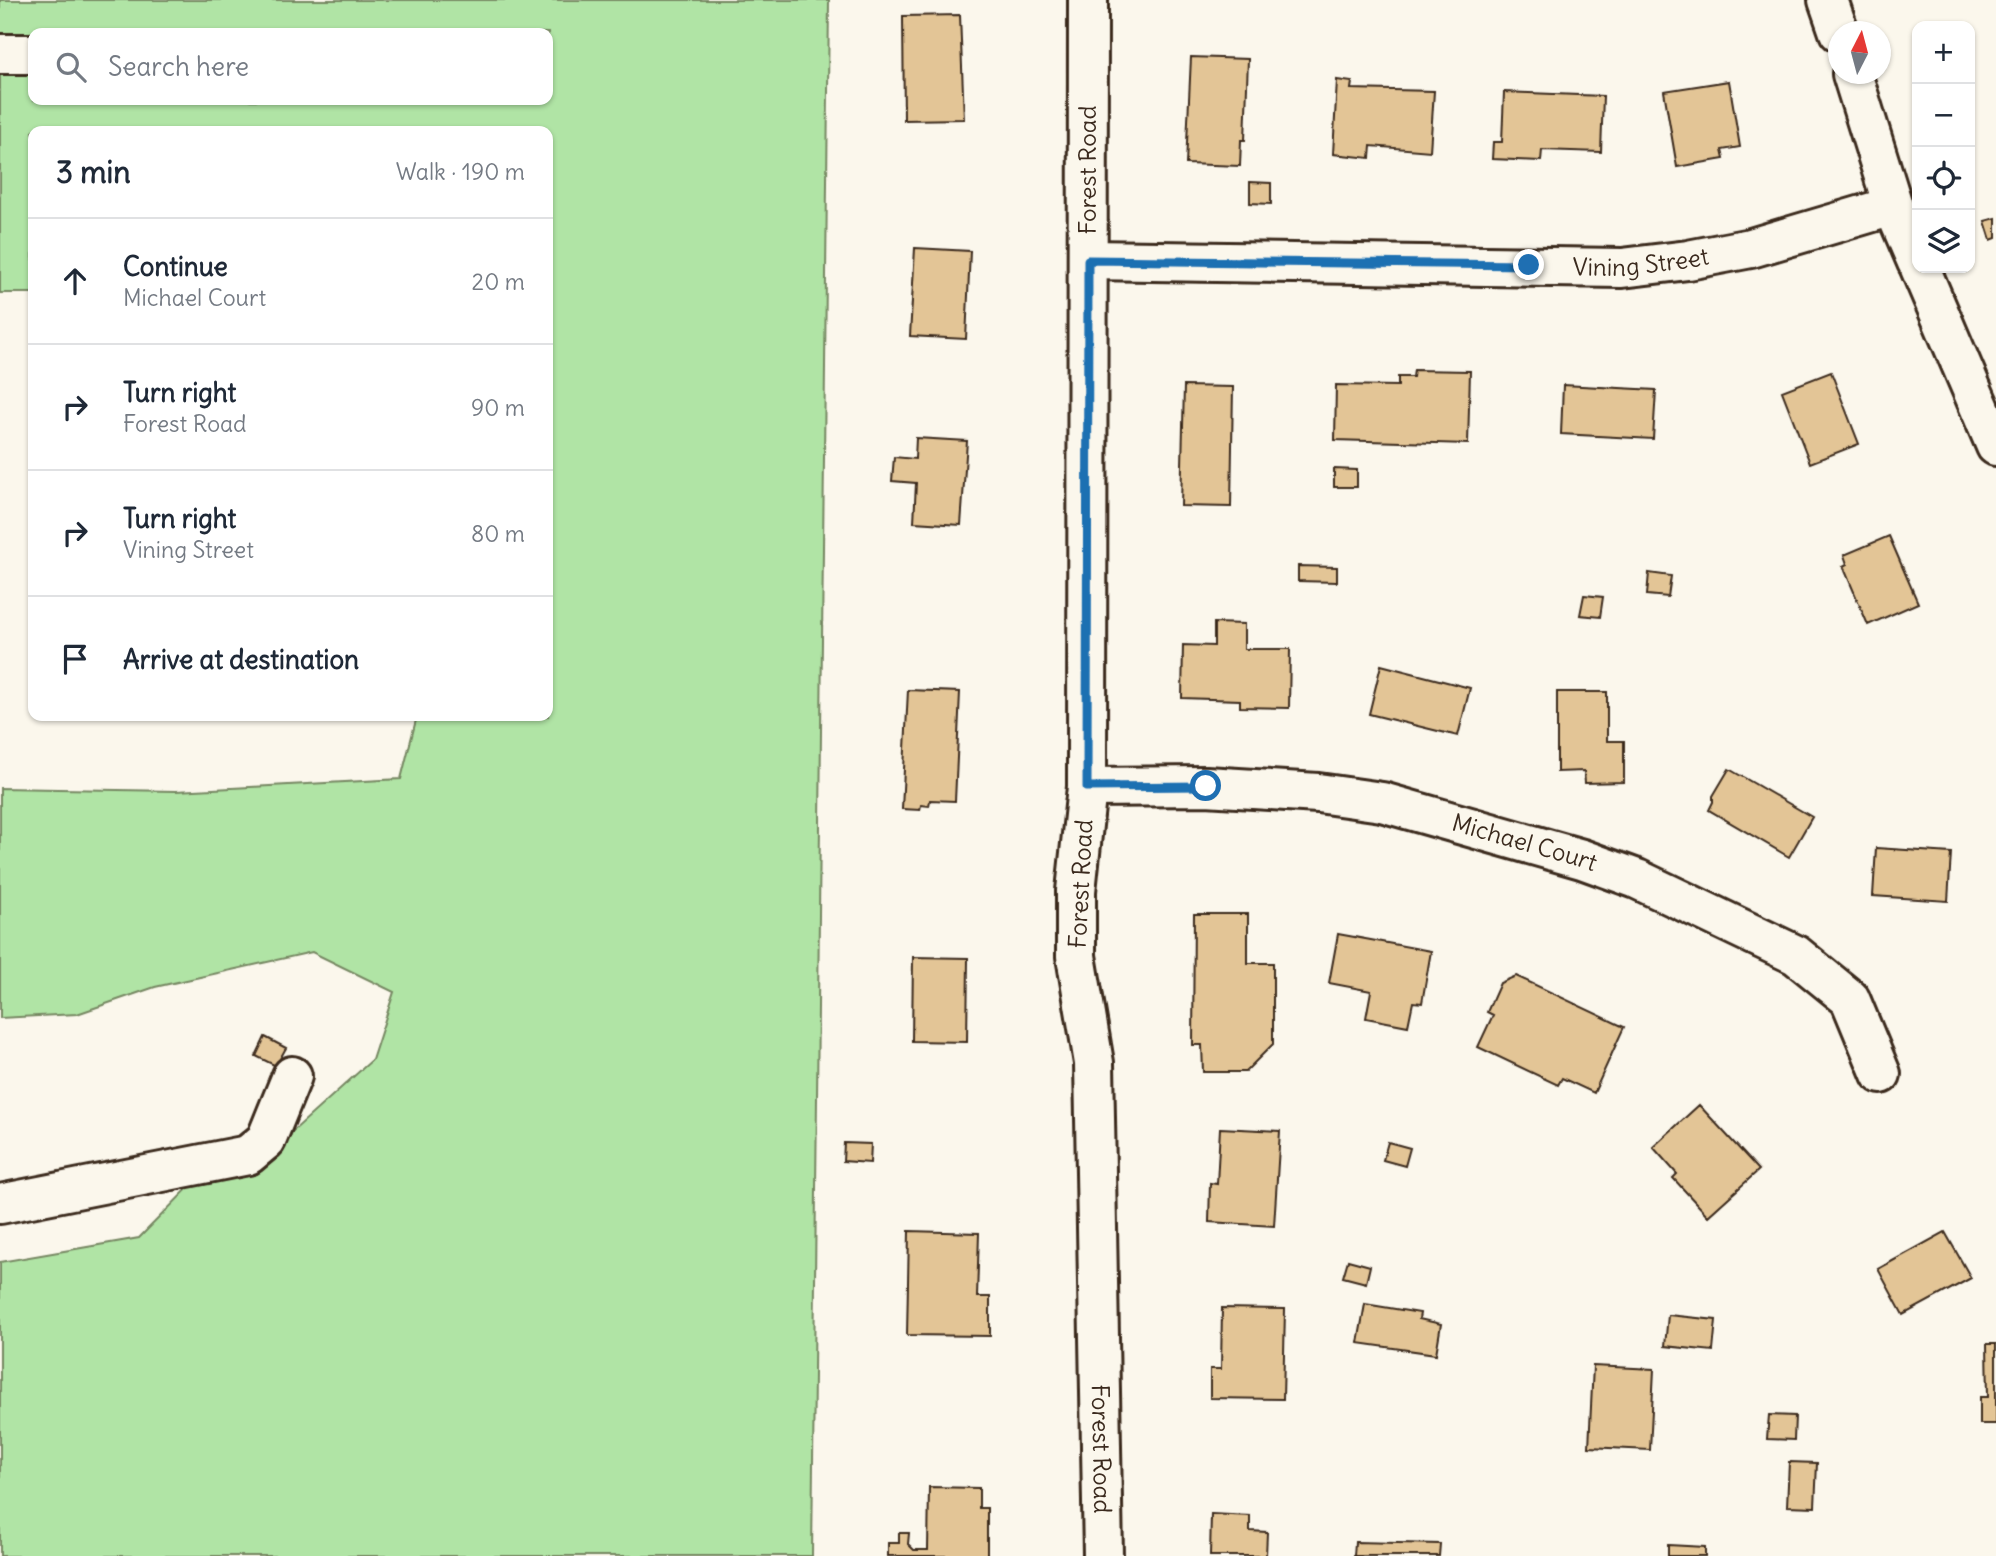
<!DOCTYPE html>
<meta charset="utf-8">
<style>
body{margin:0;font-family:Delius,sans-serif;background:#f6f6f7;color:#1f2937}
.controls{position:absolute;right:21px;top:21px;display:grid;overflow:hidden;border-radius:14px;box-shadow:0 2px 5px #0004}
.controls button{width:63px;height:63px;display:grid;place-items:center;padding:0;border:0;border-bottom:2px solid #e0e1e3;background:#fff;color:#1f2937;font:35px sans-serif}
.compass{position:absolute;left:1828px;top:21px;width:63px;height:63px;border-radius:50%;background:#fff;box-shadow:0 2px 5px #0004;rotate:6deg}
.stop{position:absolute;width:21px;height:21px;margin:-16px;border:5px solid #1f6fb2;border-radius:50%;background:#fff}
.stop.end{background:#1f6fb2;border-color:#fff;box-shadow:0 2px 7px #0008}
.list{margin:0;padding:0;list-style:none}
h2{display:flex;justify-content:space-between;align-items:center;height:91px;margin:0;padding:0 28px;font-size:30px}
h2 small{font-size:23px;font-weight:400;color:#747a83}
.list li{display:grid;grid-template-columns:46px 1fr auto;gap:21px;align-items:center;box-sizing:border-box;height:126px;padding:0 28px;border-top:2px solid #e0e1e3}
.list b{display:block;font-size:26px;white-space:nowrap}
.list p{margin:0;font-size:23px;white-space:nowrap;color:#747a83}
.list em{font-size:23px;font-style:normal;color:#747a83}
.icon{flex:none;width:38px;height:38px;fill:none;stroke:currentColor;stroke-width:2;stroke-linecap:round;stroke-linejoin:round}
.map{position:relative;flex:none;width:1996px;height:1556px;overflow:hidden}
.search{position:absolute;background:#fff;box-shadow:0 2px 5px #0004;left:28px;top:28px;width:525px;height:77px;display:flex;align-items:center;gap:18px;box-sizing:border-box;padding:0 24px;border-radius:14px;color:#747a83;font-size:26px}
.panel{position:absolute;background:#fff;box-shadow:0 2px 5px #0004;left:28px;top:126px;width:525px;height:595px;border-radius:14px}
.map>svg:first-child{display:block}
.green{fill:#b0e4a5;stroke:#768762;stroke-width:2;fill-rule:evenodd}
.building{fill:#e3c596;stroke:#3b2a1e;stroke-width:2}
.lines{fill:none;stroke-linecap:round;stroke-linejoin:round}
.minor-casing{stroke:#3b2a1e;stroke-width:44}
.minor{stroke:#fbf7ec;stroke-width:38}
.route{stroke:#1f6fb2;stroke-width:9}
.labels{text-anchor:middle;stroke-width:6;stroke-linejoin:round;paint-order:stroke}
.street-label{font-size:24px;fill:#3b2a1e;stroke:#fbf7ec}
</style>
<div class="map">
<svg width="1996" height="1556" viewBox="0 0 1996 1556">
<rect width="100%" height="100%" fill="#fbf7ec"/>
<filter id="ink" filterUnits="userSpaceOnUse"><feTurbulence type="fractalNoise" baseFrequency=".0143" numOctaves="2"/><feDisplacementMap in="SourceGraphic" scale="14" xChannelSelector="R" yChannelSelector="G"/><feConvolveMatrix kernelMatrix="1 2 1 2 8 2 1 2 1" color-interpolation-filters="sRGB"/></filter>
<g filter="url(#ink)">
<path class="green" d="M 0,0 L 829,0 L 812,1556 L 0,1556 L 0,1262 L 139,1238 L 197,1179 L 271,1151 L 372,1060 L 394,992 L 312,952 L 155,987 L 77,1014 L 0,1018 L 0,788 L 176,791 L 401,779 L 417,716 L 548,716 L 548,131 L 33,131 L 33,293 L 0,293 ZM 33,33 L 548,33 L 548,100 L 33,100 Z"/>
<path class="building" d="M 960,15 L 964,119 L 904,120 L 903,16 Z
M 1191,57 L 1248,59 L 1245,140 L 1241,140 L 1240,166 L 1186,164 Z
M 1337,80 L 1352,82 L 1351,89 L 1434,91 L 1430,151 L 1371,146 L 1370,158 L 1333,154 Z
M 1729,81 L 1740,147 L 1722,150 L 1724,159 L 1677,167 L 1664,91 Z
M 1504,92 L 1603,96 L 1601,152 L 1542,150 L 1541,161 L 1492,159 L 1493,142 L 1502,142 Z
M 1250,182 L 1271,183 L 1271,204 L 1250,203 Z
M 1996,218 L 1996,238 L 1991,240 L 1985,221 Z
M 915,248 L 970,251 L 966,339 L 910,336 Z
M 1414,370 L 1470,371 L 1468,444 L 1335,440 L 1336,385 L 1398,386 L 1398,377 L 1413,377 Z
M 1831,372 L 1859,444 L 1810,463 L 1782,391 Z
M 1563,385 L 1656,390 L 1653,439 L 1561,434 Z
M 1184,386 L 1233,387 L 1231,507 L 1181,506 Z
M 916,438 L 967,441 L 961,525 L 914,522 L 916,483 L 892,481 L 894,457 L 915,459 Z
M 1334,469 L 1357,470 L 1357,487 L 1334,487 Z
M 1889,536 L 1918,603 L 1868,625 L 1843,566 L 1847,564 L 1844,555 Z
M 1298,566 L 1337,567 L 1337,582 L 1298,581 Z
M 1649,573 L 1671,576 L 1668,597 L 1647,595 Z
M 1584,595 L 1603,597 L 1600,617 L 1580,615 Z
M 1214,623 L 1244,624 L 1244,649 L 1290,649 L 1289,708 L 1240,707 L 1240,700 L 1182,698 L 1183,645 L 1214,646 Z
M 1381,665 L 1470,688 L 1458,736 L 1369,714 Z
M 908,690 L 960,692 L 955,801 L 930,800 L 929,806 L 921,805 L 920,810 L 902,809 Z
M 1557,692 L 1607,692 L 1607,741 L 1624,741 L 1624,782 L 1585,783 L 1584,771 L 1557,772 Z
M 1729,769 L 1812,817 L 1789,857 L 1709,810 L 1713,802 L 1713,796 Z
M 1876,848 L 1951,853 L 1948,901 L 1873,896 Z
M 1194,914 L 1248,914 L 1248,963 L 1273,963 L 1273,1044 L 1245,1072 L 1203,1072 L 1202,1045 L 1193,1045 Z
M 1338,934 L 1431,951 L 1422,1003 L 1413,1002 L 1408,1026 L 1366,1018 L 1371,991 L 1329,983 Z
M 913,957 L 968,958 L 967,1042 L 912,1041 Z
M 1516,976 L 1624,1027 L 1594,1093 L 1562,1078 L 1558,1085 L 1478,1047 L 1493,1015 L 1487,1012 L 1500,983 Z
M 265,1037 L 286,1048 L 276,1066 L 256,1056 Z
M 1699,1105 L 1759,1170 L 1708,1216 L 1673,1178 L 1677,1174 L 1653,1147 Z
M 1220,1128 L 1280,1131 L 1274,1226 L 1209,1222 L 1210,1183 L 1217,1184 Z
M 1388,1142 L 1410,1148 L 1405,1166 L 1383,1160 Z
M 844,1143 L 871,1144 L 870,1163 L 843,1161 Z
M 909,1231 L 979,1233 L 977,1297 L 990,1297 L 990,1336 L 907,1335 Z
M 1945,1232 L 1971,1278 L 1903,1315 L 1878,1269 Z
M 1348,1260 L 1370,1266 L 1366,1283 L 1343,1277 Z
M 1365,1304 L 1420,1313 L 1419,1319 L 1441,1324 L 1436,1354 L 1358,1343 Z
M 1222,1308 L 1285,1309 L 1283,1399 L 1210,1398 L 1210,1369 L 1221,1369 Z
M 1668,1315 L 1716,1320 L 1713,1351 L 1665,1346 Z
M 1987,1344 L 1996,1344 L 1996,1424 L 1980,1424 L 1980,1397 L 1988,1397 Z
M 1593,1366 L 1654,1369 L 1650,1450 L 1589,1447 Z
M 1769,1415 L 1795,1416 L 1794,1440 L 1767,1439 Z
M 1789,1462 L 1817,1463 L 1815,1507 L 1787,1506 Z
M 929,1487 L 979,1488 L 979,1508 L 987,1508 L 987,1556 L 888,1556 L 888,1543 L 899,1543 L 899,1533 L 909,1533 L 908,1544 L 914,1550 L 928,1550 Z
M 1211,1514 L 1250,1516 L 1250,1531 L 1267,1532 L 1266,1556 L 1210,1556 Z
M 1355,1542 L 1440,1544 L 1439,1556 L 1354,1556 Z
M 1668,1545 L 1705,1547 L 1705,1556 L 1668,1556 Z"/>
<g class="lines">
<defs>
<g id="minor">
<path id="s1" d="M 1088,0 L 1087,787 L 1076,891 L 1076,956 L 1094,1063 L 1103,1556"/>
<path d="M 1828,0 L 1839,32"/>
<path d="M 0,54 L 33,54"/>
<path d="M 1852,74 L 1893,206 L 1917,262"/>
<path id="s2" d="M 1088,260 L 1622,268 L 1688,260 L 1751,248 L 1893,206"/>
<path d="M 1920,268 L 1996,446"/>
<path id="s3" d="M 1087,787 L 1206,786 L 1318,793 L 1382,802 L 1582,859 L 1637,879 L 1796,955 L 1850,999 L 1881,1074"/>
<path d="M 0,1204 L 248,1155 L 266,1140 L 292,1076"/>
</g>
</defs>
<use href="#minor" class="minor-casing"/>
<use href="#minor" class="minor"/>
</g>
</g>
<g class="lines" filter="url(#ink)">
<path class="route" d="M 1206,786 L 1087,787 L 1088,260 L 1529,265"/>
</g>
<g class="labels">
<g class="street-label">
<text transform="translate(1088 170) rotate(-90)" y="8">Forest Road</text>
<text dy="8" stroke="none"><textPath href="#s2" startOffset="553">Vining Street</textPath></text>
<text dy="8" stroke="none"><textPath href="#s3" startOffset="444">Michael Court</textPath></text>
<text transform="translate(1081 884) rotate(-87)" y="8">Forest Road</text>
<text dy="8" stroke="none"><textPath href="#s1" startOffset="1451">Forest Road</textPath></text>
</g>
</g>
</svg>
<div class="controls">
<button>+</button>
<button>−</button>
<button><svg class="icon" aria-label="locate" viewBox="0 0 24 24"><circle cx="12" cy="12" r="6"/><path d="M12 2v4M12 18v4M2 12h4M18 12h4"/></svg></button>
<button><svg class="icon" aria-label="layers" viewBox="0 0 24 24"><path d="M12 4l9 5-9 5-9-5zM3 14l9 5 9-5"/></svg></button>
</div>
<svg class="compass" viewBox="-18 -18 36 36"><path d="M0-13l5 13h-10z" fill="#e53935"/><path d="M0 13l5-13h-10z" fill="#747a83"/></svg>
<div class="stop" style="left:1206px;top:786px"></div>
<div class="stop end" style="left:1529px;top:265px"></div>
<div class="search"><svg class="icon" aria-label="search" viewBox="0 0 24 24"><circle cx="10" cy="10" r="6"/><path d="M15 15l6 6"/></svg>Search here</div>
<section class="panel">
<h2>3 min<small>Walk · 190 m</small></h2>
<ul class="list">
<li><svg class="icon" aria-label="ahead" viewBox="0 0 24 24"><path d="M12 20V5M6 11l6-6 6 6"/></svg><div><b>Continue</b><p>Michael Court</p></div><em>20 m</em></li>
<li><svg class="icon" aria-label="right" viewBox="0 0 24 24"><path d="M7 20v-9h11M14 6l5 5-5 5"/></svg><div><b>Turn right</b><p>Forest Road</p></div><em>90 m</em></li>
<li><svg class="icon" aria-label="right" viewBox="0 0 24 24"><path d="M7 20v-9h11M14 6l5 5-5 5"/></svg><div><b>Turn right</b><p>Vining Street</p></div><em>80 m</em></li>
<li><svg class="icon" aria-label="arrive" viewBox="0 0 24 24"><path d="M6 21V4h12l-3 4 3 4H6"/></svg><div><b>Arrive at destination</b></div></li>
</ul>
</section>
</div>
